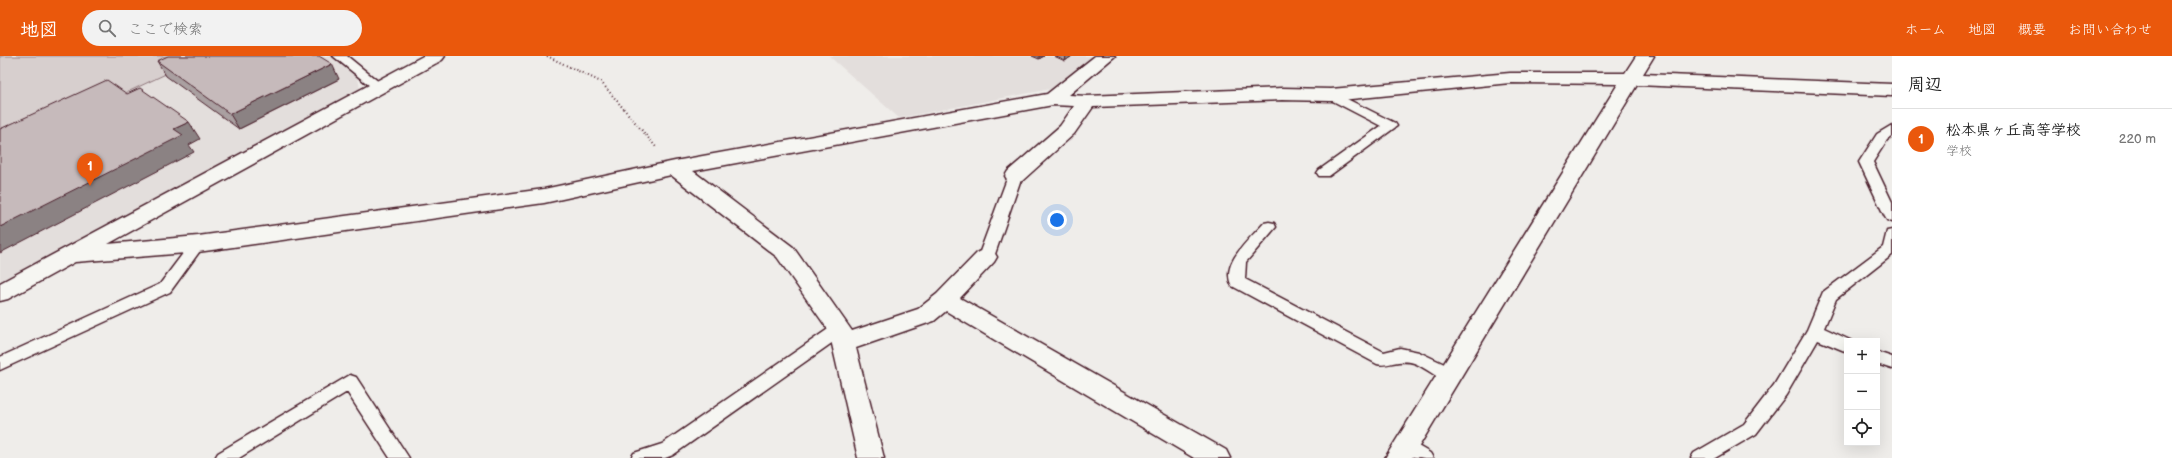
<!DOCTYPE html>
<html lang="ja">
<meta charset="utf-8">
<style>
body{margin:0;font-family:"Balsamiq Sans","Klee One",sans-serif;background:#f2f2f2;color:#222}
.controls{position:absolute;right:12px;bottom:12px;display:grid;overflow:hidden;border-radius:0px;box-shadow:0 4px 16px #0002}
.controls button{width:36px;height:36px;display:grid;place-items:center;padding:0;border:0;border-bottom:1px solid #e0e0e0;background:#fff;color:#222;font:20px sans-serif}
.you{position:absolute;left:1057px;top:164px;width:14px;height:14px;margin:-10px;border:3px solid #fff;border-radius:50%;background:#1a73e8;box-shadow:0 0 0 6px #1a73e833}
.badge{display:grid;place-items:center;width:26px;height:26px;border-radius:50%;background:#ea580c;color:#fff;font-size:13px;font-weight:700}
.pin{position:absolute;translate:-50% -33px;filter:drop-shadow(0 1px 2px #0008)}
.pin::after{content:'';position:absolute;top:21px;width:14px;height:12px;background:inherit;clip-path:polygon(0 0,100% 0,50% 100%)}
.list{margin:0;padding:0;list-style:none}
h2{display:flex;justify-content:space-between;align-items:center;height:52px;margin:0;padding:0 16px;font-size:17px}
h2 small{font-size:13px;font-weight:400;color:#767676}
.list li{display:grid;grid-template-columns:26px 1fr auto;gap:12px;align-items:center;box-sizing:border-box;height:60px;padding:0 16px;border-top:1px solid #e0e0e0}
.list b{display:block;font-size:15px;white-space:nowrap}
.list p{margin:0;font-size:13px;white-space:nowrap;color:#767676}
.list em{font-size:13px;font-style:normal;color:#767676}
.icon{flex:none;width:22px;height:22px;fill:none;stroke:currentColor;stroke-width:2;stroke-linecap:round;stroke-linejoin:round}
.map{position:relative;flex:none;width:1892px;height:402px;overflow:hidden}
header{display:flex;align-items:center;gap:24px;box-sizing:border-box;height:56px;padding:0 20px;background:#ea580c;color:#fff}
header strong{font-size:19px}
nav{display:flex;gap:22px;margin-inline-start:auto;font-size:14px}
.search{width:280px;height:36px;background:#f2f2f2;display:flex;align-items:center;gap:10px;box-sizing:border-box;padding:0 14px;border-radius:22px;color:#767676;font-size:15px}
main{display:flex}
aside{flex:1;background:#fff}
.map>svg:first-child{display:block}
.built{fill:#e3dedc}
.green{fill:#d7cfce;stroke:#90777c}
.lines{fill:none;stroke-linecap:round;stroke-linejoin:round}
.lane-casing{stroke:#4a1f2b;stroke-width:3}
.street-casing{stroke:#4a1f2b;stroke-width:3}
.path{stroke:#4a1f2b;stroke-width:2;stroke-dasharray:1 2.5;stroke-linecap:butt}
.lane{fill:#f6f6f2;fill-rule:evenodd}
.street{fill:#f6f6f2;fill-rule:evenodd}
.wall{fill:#aaa0a1;stroke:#4a1f2b}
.shaded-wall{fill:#8b8283;stroke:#4a1f2b}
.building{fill:#c6babb;stroke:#4a1f2b}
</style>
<header>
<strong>地図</strong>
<div class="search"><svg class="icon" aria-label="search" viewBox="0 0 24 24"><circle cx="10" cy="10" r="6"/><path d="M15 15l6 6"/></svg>ここで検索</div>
<nav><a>ホーム</a><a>地図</a><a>概要</a><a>お問い合わせ</a></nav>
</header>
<main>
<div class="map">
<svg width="1892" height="402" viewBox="0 0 1892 402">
<rect width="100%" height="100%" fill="#efedea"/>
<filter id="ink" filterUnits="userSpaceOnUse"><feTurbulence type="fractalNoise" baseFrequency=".025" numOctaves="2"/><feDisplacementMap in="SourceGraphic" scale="8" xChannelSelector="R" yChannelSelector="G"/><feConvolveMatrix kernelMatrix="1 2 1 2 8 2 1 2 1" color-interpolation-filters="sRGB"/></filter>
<g filter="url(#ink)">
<path class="built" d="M 0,0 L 331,0 L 358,21 L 360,34 L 0,226 Z
M 829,0 L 1098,0 L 1056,32 L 899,62 Z"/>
<path class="green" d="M 0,0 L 204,0 L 0,96 Z"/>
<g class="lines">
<defs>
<path id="lane" d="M 333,0 L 347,0 L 385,31 L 383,34 L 375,34 Z
M 1331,35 L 1395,67 L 1397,70 L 1329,120 L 1319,120 L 1317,117 L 1319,114 L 1381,70 L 1327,42 L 1325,39 L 1327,36 Z
M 1892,69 L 1892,80 L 1887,84 L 1873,106 L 1892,146 L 1892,166 L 1887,164 L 1885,161 L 1859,106 L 1877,78 Z
M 1015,115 L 1020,117 L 1022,120 L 994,201 L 991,205 L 986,206 L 981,205 L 978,201 L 1008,120 L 1010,117 Z
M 1269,166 L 1274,167 L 1276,171 L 1246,206 L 1245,223 L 1384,296 L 1400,292 L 1419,296 L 1457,314 L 1459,319 L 1457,324 C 1442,329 1428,312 1414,307 C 1398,302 1389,311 1377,308 L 1232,230 C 1219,208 1251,182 1264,167 Z
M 1892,174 L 1892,199 L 1836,243 L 1824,272 L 1852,285 L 1847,285 L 1847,296 L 1818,284 L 1786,339 L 1756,378 L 1715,402 L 1691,402 L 1694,397 L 1744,368 L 1774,329 L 1807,274 L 1823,236 L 1883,191 L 1887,175 Z
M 198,183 L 203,184 L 205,188 L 170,236 L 0,314 L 0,301 L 160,228 L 193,184 Z
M 840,267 L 846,269 L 848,273 L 846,277 L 673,399 L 665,402 L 631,402 L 634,397 L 662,388 L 834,269 Z
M 1877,296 L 1892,301 L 1892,313 L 1877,308 Z
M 350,319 L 356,321 L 409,402 L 390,402 L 347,336 L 239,402 L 215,402 L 218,397 Z
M 1406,383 L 1430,397 L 1433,402 C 1419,402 1404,402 1397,390 L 1400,385 Z"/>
<path id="street" d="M 423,0 L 445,0 L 442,4 L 108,188 L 198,180 L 544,133 L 675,105 L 1047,38 L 1095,0 L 1115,0 L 1069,39 L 1087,40 L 1282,32 L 1331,33 L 1510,17 L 1625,17 L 1636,0 L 1654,0 L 1643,18 L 1892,28 L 1892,40 L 1637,29 L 1412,402 L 1385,402 L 1618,28 L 1510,27 L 1331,45 L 1282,44 L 1093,51 L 1074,78 L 1022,125 L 1015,127 L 1008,125 L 1005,120 L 1008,115 L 1060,70 L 1074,50 L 1053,49 L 693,115 L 793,191 L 852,275 L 918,253 L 937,238 L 978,196 L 986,193 L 994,196 L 997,201 L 994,206 L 960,242 L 1226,394 L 1230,402 L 1194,402 L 946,255 L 934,265 L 856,292 L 884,402 L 858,402 L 829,275 L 777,201 L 671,119 L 544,147 L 198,196 L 75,206 L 8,243 L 0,245 L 0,227 Z"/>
</defs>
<use href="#lane" class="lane-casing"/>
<use href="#street" class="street-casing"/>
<path class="path" d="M 547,0 L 601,26 L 656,91"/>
<use href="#lane" class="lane"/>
<use href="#street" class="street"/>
</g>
<path class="wall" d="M 1032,0 L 1044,0 L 1039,3 Z
M 1054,0 L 1072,0 L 1065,5 Z
M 157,5 L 339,23 L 239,73 L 166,20 Z"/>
<path class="shaded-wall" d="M 1039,0 L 1044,0 L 1039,3 Z
M 1066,0 L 1072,0 L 1065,5 Z
M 332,8 L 339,23 L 239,73 L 230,58 Z
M 189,66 L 200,83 L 189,89 L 194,96 L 0,197 L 0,171 L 174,73 Z"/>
<path class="building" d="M 168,0 L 319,0 L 332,8 L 230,58 L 157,5 Z
M 107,24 L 127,38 L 140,32 L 189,66 L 174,73 L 183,79 L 0,171 L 0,73 Z"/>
</g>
</svg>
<div class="controls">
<button>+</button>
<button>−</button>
<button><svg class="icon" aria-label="locate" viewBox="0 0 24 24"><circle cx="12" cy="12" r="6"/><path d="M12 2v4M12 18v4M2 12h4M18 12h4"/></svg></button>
</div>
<div class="you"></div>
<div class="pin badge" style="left:90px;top:130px">1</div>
</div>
<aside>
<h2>周辺<small></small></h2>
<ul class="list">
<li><span class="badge">1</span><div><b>松本県ヶ丘高等学校</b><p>学校</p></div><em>220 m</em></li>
</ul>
</aside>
</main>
